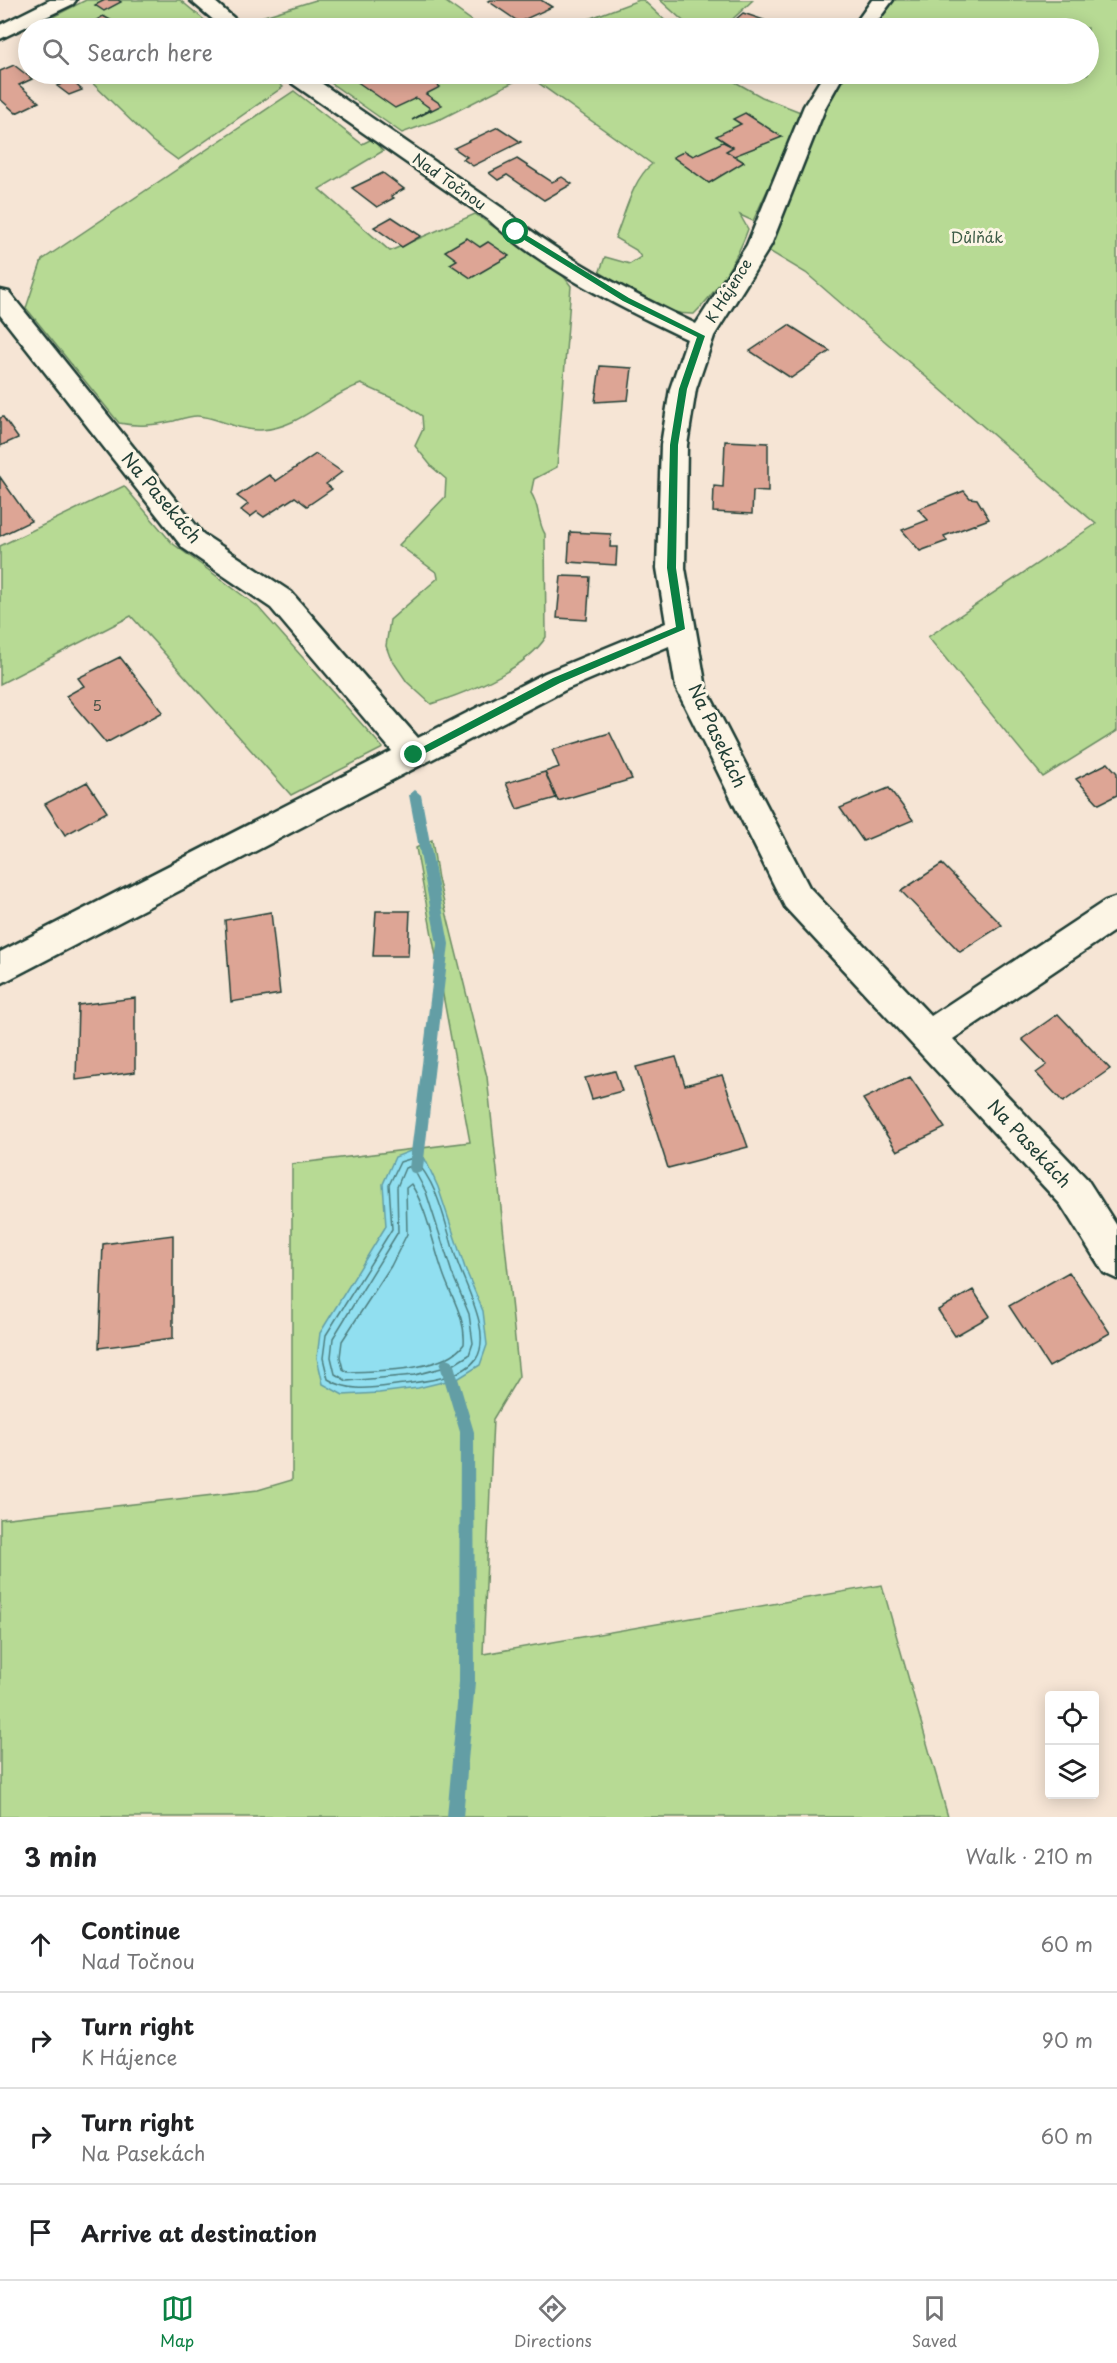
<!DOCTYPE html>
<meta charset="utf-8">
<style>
body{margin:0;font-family:"Playpen Sans",sans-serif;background:#f6f6f6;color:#202124}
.controls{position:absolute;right:18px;bottom:18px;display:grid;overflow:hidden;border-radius:6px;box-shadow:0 3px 15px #0003}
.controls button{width:54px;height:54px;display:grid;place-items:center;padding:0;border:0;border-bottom:2px solid #e0e0e0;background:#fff;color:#202124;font:30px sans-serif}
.stop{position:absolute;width:18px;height:18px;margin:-14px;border:4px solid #0b8043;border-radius:50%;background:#fff}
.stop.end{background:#0b8043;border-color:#fff;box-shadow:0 2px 6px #0008}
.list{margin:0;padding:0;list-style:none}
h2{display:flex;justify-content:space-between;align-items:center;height:78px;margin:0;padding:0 24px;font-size:26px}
h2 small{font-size:20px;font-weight:400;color:#757577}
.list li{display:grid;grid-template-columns:39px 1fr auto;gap:18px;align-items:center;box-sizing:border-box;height:96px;padding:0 24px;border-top:2px solid #e0e0e0}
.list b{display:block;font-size:22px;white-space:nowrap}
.list p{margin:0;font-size:20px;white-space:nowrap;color:#757577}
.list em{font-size:20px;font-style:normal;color:#757577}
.icon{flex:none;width:33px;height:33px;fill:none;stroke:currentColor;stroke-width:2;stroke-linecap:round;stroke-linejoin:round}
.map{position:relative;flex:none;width:1117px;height:1817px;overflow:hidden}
.search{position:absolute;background:#fff;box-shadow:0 3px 15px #0003;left:18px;right:18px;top:18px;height:66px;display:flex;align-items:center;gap:15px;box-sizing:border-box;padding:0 21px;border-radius:33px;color:#757577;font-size:22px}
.sheet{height:462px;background:#fff}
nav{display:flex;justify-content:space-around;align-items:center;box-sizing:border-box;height:84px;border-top:2px solid #e0e0e0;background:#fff;font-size:16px;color:#757577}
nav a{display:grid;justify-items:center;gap:3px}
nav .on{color:#0b8043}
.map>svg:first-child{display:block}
.green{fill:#b7da94;stroke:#6b8c64;stroke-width:1.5}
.water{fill:#91dff0;stroke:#639ea5;stroke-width:1.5}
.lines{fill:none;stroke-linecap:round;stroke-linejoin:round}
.shore{stroke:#4d7e7f;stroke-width:1.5}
.stream{fill:#639ea5;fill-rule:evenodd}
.building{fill:#dda595;stroke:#1f3d34;stroke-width:1.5}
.minor-casing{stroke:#1f3d34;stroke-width:5}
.minor{fill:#fcf5e5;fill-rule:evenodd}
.route{fill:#0b8043}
.labels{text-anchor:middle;stroke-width:6;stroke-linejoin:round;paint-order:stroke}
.far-street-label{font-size:15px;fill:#1f3d34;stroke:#fcf5e5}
.far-park-label{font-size:15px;fill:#3d5c47;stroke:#fcf5e5}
.number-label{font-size:15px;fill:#4e574c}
.street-label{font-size:18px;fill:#1f3d34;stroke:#fcf5e5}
</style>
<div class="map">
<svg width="1117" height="1817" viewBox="0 0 1117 1817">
<rect width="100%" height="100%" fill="#f6e5d5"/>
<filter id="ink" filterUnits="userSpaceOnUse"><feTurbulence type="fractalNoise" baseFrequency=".0167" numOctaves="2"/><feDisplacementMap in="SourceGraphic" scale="12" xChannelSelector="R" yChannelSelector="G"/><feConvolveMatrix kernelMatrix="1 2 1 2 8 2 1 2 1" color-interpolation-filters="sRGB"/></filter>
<g filter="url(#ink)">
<path class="green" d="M 86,0 L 180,0 L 214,28 L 31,28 Z
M 316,0 L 443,0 L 482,28 L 254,28 L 245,22 Z
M 639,0 L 643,0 L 673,28 L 564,28 Z
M 660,0 L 753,0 L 723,28 L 691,28 Z
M 883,0 L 1117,0 L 1117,731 L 1043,777 L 928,637 L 1096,524 L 806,273 L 759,245 L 815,106 L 834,74 L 1088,74 L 1088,28 L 862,28 Z
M 83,74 L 268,74 L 283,87 L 178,160 L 152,141 Z
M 318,74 L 721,74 L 762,97 L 803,113 L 753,221 L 740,215 L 748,229 C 738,258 716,293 694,314 C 658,315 629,291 599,274 L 605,257 L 630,264 L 641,257 L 636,250 L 615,238 C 625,215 632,180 652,164 L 527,75 L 443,118 L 402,133 Z
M 294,91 L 362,144 L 372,139 L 383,151 L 319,189 L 390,251 L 475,214 L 562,274 L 571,286 L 557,467 L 534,479 L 531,493 C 540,506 537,521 545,534 L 546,637 C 524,671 468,692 431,704 L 407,682 L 390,657 L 386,646 L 390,620 L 438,578 L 437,573 L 399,545 L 445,497 L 446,479 L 432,467 L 415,446 L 423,429 L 422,416 L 403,403 L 361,384 C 326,396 300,428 261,430 C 237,431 215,416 197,416 C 190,416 181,419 174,421 C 155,425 139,427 119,423 L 26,308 L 42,260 Z
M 124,486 L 172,543 L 257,606 L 383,748 L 291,795 L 131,616 L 0,684 L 0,546 Z
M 432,840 L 438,879 L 487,1077 L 519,1376 L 493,1419 L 483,1654 L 882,1585 L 948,1817 L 0,1817 L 0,1519 L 258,1490 L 292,1480 L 292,1164 L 470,1142 L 416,848 Z"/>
<path class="water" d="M 413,1150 L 425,1159 L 438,1187 L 465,1268 L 483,1311 L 487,1345 L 480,1365 L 459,1378 L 418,1388 L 379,1393 L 343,1395 L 323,1384 L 317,1358 L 320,1333 L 386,1226 L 383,1184 L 395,1157 Z"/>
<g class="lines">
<path class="shore" d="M 413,1158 C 439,1184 445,1224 456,1258 C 464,1284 493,1333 476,1359 C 463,1378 424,1381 404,1384 C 378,1387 351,1394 328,1379 L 323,1358 L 326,1335 L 392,1229 L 389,1185 L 400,1162 Z
M 412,1166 L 426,1192 L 452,1273 L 469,1314 L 473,1343 L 469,1355 L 453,1365 L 415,1375 L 347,1381 L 335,1374 L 331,1357 L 333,1338 L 398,1232 L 397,1187 L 405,1168 Z
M 411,1184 C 428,1211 432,1242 443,1273 C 451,1297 466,1318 464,1344 C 446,1371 378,1371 348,1372 L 343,1369 L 340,1357 L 342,1341 L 391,1266 L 407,1234 L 406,1188 Z"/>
<path class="stream" d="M 415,790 L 421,795 L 449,944 L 423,1168 L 421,1172 L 416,1174 L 411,1172 L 409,1168 L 437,944 L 409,795 Z
M 447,1358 L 452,1360 L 454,1365 L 474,1432 L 475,1682 L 463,1817 L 447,1817 L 459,1682 L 460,1432 L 440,1365 L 442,1360 Z"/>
</g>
<path class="building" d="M 105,0 L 118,0 L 121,2 L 104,11 L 95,5 Z
M 491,0 L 541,0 L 552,7 L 519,22 L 488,1 Z
M 743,13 L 764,20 L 755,28 L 726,28 Z
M 103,16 L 125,28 L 77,28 L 92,23 Z
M 14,65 L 32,79 L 19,85 L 39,102 L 16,113 L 0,99 L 0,71 Z
M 371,74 L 396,74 L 407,82 L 422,74 L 440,87 L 426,94 L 442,105 L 412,120 L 431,109 L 416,98 L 395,108 L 356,81 Z
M 71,80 L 82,90 L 69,95 L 57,86 Z
M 745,113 L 782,137 L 734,156 L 726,151 L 733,147 L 716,136 L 741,124 L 733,119 Z
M 498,127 L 521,142 L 473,166 L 463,159 L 467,157 L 454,148 Z
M 723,142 L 733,147 L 726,151 L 744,162 L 709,183 L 673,157 L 685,151 L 693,156 Z
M 517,159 L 552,182 L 562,177 L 572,184 L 544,200 L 507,175 L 498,180 L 489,173 Z
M 383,173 L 404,189 L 391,196 L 394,198 L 377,207 L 352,188 Z
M 392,217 L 421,236 L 402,247 L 374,227 Z
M 467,238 L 480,247 L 488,242 L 509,256 L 471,278 L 450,264 L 457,260 L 445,251 Z
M 789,325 L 830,351 L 791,378 L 750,351 Z
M 600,366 L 632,368 L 628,400 L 595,402 Z
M 3,417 L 18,438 L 0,446 L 0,418 Z
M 725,441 L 768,443 L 768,492 L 753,491 L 752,514 L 713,512 L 714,486 L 723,487 Z
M 316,454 L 342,472 L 326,484 L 332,489 L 307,506 L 295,497 L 264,517 L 257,512 L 250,517 L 241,510 L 248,504 L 237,496 L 269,475 L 276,481 Z
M 0,477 L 31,521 L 0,536 Z
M 964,491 L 970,498 L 977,499 L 989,519 L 944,536 L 947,541 L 920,551 L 902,530 L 928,520 L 918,509 Z
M 570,532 L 611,534 L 610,547 L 617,547 L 616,565 L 568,562 Z
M 561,576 L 590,577 L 587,620 L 557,618 Z
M 120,657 L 163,712 L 106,743 L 66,696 L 84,686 L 78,678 Z
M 610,733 L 632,779 L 558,801 L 545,772 L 559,767 L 552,750 Z
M 1108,763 L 1117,773 L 1117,795 L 1099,804 L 1076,779 Z
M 545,772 L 556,798 L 517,809 L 506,783 Z
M 87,782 L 107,812 L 65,835 L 45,804 Z
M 889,788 L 913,820 L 863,841 L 840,808 Z
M 942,864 L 1002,925 L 960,952 L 901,891 Z
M 376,911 L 410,911 L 408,956 L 373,956 Z
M 271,912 L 280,994 L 231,1002 L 225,920 Z
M 135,998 L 135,1072 L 76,1080 L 78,1005 Z
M 1058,1014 L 1110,1069 L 1063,1102 L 1036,1073 L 1047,1065 L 1022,1039 Z
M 676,1057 L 685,1085 L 722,1075 L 748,1147 L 668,1168 L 636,1067 Z
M 615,1071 L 622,1091 L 592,1099 L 585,1078 Z
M 910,1077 L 945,1128 L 897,1151 L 863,1099 Z
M 173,1235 L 173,1338 L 99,1348 L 103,1244 Z
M 1069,1272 L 1110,1333 L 1049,1367 L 1009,1306 Z
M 973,1290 L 990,1316 L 955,1336 L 938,1310 Z"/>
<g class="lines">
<defs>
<path id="minor" d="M 50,0 L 76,0 L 73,4 L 0,39 L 0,25 Z
M 190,0 L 213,0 L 245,28 L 223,28 Z
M 872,0 L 893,0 L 872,28 L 852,28 Z
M 284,74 L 308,74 L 505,210 C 558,256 633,294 696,324 L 747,245 L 804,106 L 824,74 L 844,74 L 826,106 L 771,245 L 714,336 L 696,389 L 687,445 L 685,568 L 706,688 L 809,887 L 931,1016 L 1105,901 L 1117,897 L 1117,929 L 953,1039 L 1087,1179 L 1117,1226 L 1117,1279 L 1104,1273 L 1061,1205 L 785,907 L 676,688 L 669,646 L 567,689 L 0,984 L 0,952 L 392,751 L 271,608 L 183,548 L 0,315 L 0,290 L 9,292 L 203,534 L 291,592 L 418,738 L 545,673 L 666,623 L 657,568 L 661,445 L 670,389 L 687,339 C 621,308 543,269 489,220 L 286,79 Z"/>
</defs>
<use href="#minor" class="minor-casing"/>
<use href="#minor" class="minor"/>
</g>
</g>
<path class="route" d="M 513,230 L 518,230 L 629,298 L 705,336 L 687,389 L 678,445 L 676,568 L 685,629 L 560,683 L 414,759 L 410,755 L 411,753 L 553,678 L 676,627 L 667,568 L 670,445 L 679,389 L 697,337 L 623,301 L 513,233 Z"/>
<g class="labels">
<g class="far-street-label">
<text transform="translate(449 182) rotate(35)" y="5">Nad Točnou</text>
<text transform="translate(729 291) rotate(-58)" y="5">K Hájence</text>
</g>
<g class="far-park-label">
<text x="977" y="243">Důlňák</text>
</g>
<g class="number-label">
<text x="97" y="711">5</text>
</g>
<g class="street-label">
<text transform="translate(161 498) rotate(50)" y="6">Na Pasekách</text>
<text transform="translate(717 736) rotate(65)" y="6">Na Pasekách</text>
<text transform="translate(1029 1144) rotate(47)" y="6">Na Pasekách</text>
</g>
</g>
</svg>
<div class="controls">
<button><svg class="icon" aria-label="locate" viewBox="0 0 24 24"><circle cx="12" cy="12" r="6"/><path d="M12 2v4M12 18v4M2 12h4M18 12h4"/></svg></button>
<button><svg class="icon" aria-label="layers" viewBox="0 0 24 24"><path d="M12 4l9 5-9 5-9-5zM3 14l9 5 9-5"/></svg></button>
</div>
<div class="stop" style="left:516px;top:232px"></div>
<div class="stop end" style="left:414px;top:755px"></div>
<div class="search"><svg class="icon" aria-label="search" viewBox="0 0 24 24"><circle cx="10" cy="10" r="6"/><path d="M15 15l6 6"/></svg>Search here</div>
</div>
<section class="sheet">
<h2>3 min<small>Walk · 210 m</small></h2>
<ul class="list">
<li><svg class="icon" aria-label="ahead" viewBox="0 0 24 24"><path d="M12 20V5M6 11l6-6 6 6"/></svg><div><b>Continue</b><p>Nad Točnou</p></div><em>60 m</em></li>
<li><svg class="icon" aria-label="right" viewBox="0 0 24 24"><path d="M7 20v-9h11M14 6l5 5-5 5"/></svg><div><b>Turn right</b><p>K Hájence</p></div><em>90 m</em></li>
<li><svg class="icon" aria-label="right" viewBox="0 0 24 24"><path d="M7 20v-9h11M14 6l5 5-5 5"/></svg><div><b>Turn right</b><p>Na Pasekách</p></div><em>60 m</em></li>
<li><svg class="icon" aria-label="arrive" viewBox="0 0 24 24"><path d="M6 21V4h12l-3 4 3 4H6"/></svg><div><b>Arrive at destination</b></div></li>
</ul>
</section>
<nav>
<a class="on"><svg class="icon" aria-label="map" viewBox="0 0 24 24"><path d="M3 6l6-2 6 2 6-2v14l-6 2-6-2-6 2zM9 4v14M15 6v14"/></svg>Map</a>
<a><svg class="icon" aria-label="directions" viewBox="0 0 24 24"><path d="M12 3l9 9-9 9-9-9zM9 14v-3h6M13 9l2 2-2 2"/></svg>Directions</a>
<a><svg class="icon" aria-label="saved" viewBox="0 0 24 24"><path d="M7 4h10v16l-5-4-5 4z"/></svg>Saved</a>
</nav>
